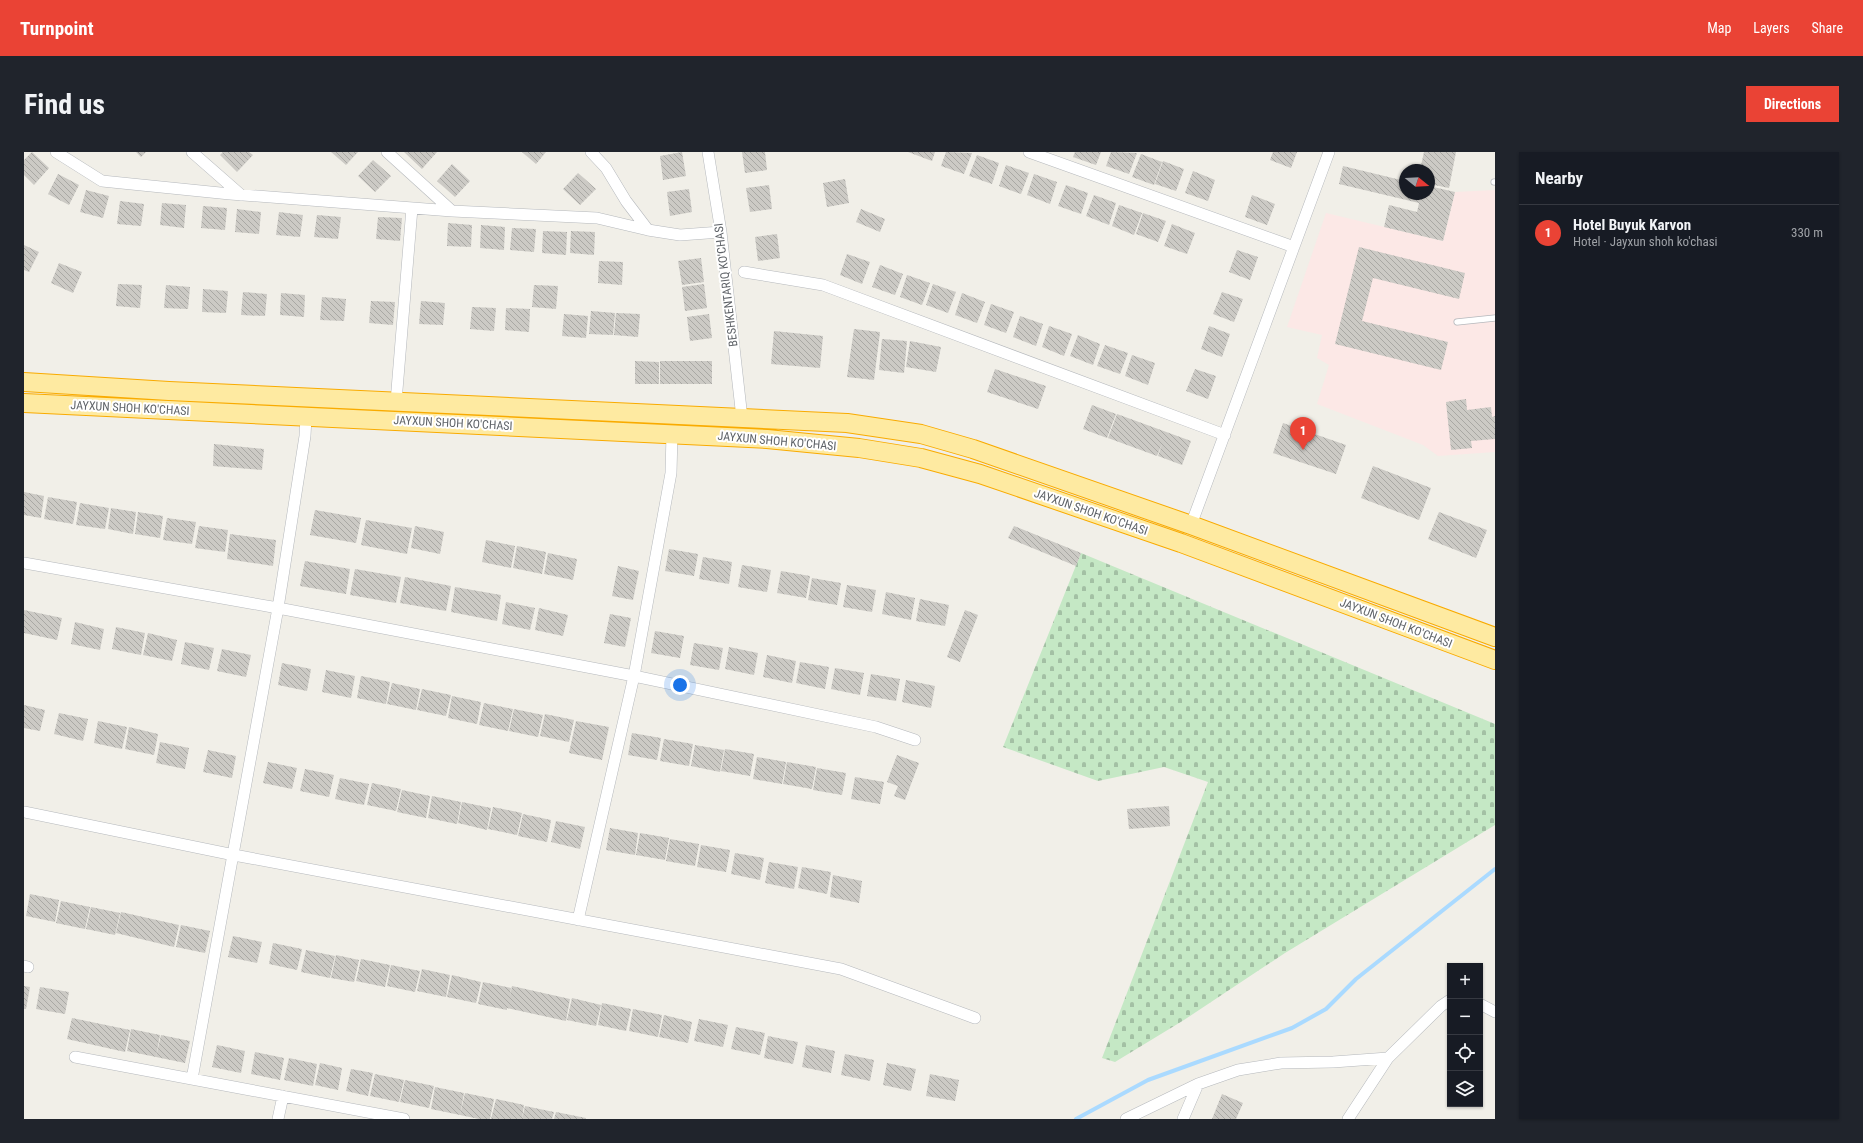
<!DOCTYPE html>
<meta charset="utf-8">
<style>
body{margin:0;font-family:"Roboto Condensed",sans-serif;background:#20242c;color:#f1f3f6}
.controls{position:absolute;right:12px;bottom:12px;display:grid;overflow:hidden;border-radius:0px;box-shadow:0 1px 3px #0004}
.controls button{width:36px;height:36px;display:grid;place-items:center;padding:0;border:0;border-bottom:1px solid #363941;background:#171b24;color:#f1f3f6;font:20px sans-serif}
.compass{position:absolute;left:1375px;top:12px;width:36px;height:36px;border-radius:50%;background:#171b24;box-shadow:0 1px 3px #0004;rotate:108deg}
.you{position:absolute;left:656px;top:533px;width:14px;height:14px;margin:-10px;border:3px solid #fff;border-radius:50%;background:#1a73e8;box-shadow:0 0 0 6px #1a73e833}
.badge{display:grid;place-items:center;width:26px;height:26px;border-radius:50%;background:#ea4335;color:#fff;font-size:13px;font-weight:700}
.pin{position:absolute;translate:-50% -33px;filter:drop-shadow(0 1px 2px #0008)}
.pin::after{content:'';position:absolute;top:21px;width:14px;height:12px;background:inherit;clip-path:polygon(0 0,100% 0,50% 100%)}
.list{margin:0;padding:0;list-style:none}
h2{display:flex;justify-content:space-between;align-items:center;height:52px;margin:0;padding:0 16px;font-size:17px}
h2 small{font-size:13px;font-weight:400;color:#9ea1a6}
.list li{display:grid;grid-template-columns:26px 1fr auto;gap:12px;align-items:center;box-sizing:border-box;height:56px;padding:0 16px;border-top:1px solid #363941}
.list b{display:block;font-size:15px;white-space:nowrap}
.list p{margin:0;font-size:13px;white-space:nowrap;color:#9ea1a6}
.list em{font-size:13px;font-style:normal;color:#9ea1a6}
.icon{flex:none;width:22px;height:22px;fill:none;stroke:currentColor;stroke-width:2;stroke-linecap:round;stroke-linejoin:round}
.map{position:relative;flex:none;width:1471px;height:967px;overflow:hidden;border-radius:0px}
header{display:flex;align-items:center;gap:24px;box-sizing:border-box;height:56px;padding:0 20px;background:#ea4335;color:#fff}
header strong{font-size:19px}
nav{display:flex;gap:22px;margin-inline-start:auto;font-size:14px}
.intro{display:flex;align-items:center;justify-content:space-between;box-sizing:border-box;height:96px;padding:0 24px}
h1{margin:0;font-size:28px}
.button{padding:10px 18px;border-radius:0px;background:#ea4335;color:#fff;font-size:14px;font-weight:700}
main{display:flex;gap:24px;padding:0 24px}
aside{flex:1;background:#171b24;border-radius:0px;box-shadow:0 1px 3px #0004}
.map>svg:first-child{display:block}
.medical{fill:#fce8e6}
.cemetery{fill:url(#cemetery-stones)}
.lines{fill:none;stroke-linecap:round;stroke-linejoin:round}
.stream{stroke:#aadaff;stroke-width:4}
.building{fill:url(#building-back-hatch)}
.service-casing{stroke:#b5b8bc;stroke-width:7}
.minor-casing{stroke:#b5b8bc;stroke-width:12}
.trunk-casing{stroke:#f9ab00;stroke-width:20}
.service{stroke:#fff;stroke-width:5.5}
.minor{stroke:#fff;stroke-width:11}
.trunk{stroke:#feeaa1;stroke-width:18}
.labels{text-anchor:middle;stroke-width:4;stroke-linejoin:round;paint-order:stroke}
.street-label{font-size:12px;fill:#5f6368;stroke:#fff}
</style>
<header>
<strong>Turnpoint</strong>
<nav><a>Map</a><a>Layers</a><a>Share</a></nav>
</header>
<div class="intro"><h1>Find us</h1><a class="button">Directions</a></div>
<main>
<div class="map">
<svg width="1471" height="967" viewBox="0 0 1471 967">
<defs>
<pattern id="cemetery-stones" width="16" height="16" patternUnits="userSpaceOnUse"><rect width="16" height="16" fill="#c5e8c5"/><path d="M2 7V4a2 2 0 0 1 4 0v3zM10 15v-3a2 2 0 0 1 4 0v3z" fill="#a3c0a4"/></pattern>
<pattern id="building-back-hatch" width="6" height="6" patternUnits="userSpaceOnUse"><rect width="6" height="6" fill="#cccac5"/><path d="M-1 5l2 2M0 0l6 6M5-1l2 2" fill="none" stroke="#a9a8a4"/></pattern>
</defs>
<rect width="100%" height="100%" fill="#f1efe8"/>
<path class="medical" d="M 1471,38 L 1471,300 L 1414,304 L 1399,293 L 1293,252 L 1305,213 L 1293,206 L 1298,183 L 1263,175 L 1302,61 L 1419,89 L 1431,40 Z"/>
<path class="cemetery" d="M 1057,401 L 1471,572 L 1471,673 L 1261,801 L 1160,868 L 1091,910 L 1078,906 L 1184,630 L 1140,615 L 1074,629 L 979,595 Z"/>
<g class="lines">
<path class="stream" d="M 1052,967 L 1124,928 L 1268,876 L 1302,857 L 1332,827 L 1471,717"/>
</g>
<path class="building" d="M 8,0 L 25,16 L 10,33 L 0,23 L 0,8 Z
M 112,0 L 122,0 L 117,5 Z
M 199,0 L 225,0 L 229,3 L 213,20 L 196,3 Z
M 307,0 L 334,0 L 322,13 Z
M 380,0 L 413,0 L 398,17 Z
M 498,0 L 522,0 L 512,12 Z
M 658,0 L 662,24 L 639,28 L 636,4 Z
M 718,0 L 741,0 L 743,18 L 721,21 Z
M 884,0 L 911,0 L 908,9 Z
M 922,0 L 948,1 L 940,22 L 917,14 Z
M 1051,0 L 1077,0 L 1072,13 L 1049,5 Z
M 1087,0 L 1113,1 L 1105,22 L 1082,14 Z
M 1249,0 L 1273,0 L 1267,16 L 1246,8 Z
M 1400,0 L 1432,0 L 1425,36 L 1405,32 L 1405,18 L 1396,18 Z
M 1117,2 L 1138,10 L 1130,33 L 1108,25 Z
M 953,3 L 975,11 L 968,32 L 945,24 Z
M 349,8 L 367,24 L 351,40 L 334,24 Z
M 1139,9 L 1160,17 L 1152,39 L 1131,32 Z
M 428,12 L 446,29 L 431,45 L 413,29 Z
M 982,13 L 1005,21 L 997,42 L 975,34 Z
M 1319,14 L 1381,29 L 1381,42 L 1405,42 L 1405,34 L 1431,40 L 1419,89 L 1360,75 L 1365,53 L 1393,60 L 1395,51 L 1315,32 Z
M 1169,19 L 1191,28 L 1184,49 L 1161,41 Z
M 554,21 L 572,37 L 556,53 L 539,37 Z
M 34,22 L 55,33 L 45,53 L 24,42 Z
M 1010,22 L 1033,30 L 1026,52 L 1003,43 Z
M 821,27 L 825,51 L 803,55 L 799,31 Z
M 745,33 L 748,57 L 726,60 L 722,36 Z
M 1042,33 L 1064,41 L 1057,62 L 1034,54 Z
M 665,37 L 668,60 L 646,64 L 643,40 Z
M 62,38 L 85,44 L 79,66 L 56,60 Z
M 1070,43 L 1092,51 L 1085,73 L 1062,64 Z
M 1228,43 L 1251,52 L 1243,73 L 1221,65 Z
M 96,49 L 120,52 L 117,74 L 93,72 Z
M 138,51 L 162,53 L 160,76 L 136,73 Z
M 1095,53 L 1118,61 L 1110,83 L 1088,74 Z
M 179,54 L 203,56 L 201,78 L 177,76 Z
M 213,57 L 237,60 L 235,82 L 211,80 Z
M 837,57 L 861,67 L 856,80 L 832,70 Z
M 255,60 L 279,63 L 276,85 L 252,83 Z
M 1119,61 L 1142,69 L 1134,90 L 1112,82 Z
M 293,63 L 317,65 L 314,87 L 290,85 Z
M 354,65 L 378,66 L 376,89 L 352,87 Z
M 424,71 L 448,73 L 447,95 L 423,94 Z
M 1148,72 L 1171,81 L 1163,102 L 1140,94 Z
M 457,73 L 481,75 L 480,98 L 456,96 Z
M 488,76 L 512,77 L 510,100 L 486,98 Z
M 519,79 L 543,80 L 542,103 L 518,101 Z
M 547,79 L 571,80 L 570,103 L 546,101 Z
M 753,82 L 756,106 L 734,109 L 731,85 Z
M 0,93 L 15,100 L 5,120 L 0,118 Z
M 1335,95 L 1441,121 L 1435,147 L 1349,126 L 1338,169 L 1424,190 L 1417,218 L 1311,192 Z
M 1213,98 L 1234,105 L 1226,128 L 1205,120 Z
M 823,102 L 846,110 L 838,132 L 816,123 Z
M 677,106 L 680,130 L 658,133 L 654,109 Z
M 575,109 L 599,110 L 598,133 L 574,131 Z
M 35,111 L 58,120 L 49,141 L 27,131 Z
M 856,113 L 879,122 L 871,143 L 848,135 Z
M 883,123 L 906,131 L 898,153 L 876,145 Z
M 94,132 L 118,133 L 116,156 L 92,154 Z
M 680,132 L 683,156 L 661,159 L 658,135 Z
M 909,132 L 932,140 L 924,161 L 902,153 Z
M 142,133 L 166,135 L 164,157 L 140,156 Z
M 510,133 L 534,134 L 532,157 L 508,155 Z
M 179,137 L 204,139 L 202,161 L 178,160 Z
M 219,140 L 243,142 L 241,164 L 217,163 Z
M 1198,140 L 1219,147 L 1210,170 L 1189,162 Z
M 257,141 L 281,143 L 280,165 L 256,163 Z
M 938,141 L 961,150 L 953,171 L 931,163 Z
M 298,145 L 322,147 L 320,169 L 296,168 Z
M 347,149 L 371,150 L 369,173 L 345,171 Z
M 397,149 L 421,151 L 419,173 L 395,172 Z
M 967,152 L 990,160 L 982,181 L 960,173 Z
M 448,155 L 472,156 L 470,179 L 446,177 Z
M 482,156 L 506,157 L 505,180 L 481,178 Z
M 567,159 L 591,161 L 589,183 L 565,182 Z
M 592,161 L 616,162 L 614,185 L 590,183 Z
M 540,162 L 564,164 L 562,186 L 538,184 Z
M 685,162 L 688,186 L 666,189 L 663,165 Z
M 996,164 L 1019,172 L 1012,194 L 989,185 Z
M 1025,174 L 1048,182 L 1040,204 L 1018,195 Z
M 1185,174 L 1206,182 L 1198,205 L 1177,197 Z
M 830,177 L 856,180 L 850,228 L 823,225 Z
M 750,179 L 799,184 L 796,216 L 747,212 Z
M 1054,183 L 1076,192 L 1069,213 L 1046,204 Z
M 858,187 L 883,189 L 880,221 L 855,218 Z
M 886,189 L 917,195 L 912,220 L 882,215 Z
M 1081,193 L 1104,201 L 1096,222 L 1073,214 Z
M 1108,203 L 1131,211 L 1124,233 L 1101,224 Z
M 611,209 L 635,210 L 635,232 L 611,232 Z
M 636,209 L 688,209 L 688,232 L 636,232 Z
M 971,217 L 1022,234 L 1014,257 L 963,240 Z
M 1171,217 L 1192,224 L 1184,247 L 1162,239 Z
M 1442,247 L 1443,258 L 1467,255 L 1468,265 L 1471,264 L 1471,287 L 1447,289 L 1448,296 L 1427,298 L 1422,250 Z
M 1068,253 L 1092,262 L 1083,286 L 1059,277 Z
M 1093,262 L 1167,289 L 1158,313 L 1134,304 L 1138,292 L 1133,304 L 1084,286 Z
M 1259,271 L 1322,293 L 1312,322 L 1249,301 Z
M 190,292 L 240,297 L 238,318 L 189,314 Z
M 1349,314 L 1407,336 L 1395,368 L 1337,346 Z
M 0,340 L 20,344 L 17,366 L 0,363 Z
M 24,345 L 53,350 L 49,372 L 20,367 Z
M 56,351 L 85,356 L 81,377 L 52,373 Z
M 87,356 L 112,360 L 109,382 L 84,377 Z
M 291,358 L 337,366 L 332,391 L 286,383 Z
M 114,360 L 139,364 L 136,386 L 111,382 Z
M 1415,360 L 1463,378 L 1452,406 L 1404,387 Z
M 143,366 L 172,370 L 168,392 L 139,388 Z
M 342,368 L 388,376 L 383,402 L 337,393 Z
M 175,374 L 204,378 L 201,400 L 171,396 Z
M 391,374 L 420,380 L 416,402 L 387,396 Z
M 990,374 L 1057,401 L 1052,414 L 984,386 Z
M 206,382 L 252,388 L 249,414 L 203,407 Z
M 462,388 L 491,394 L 487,416 L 458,410 Z
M 493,394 L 522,400 L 518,422 L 489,416 Z
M 645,397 L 674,402 L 670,424 L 641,419 Z
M 524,401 L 553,407 L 549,428 L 520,422 Z
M 679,405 L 708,410 L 705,432 L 675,427 Z
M 281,409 L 326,417 L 322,442 L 276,434 Z
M 718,413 L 747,418 L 743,440 L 714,435 Z
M 594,414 L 615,419 L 609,448 L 588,444 Z
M 331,417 L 377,425 L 372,451 L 326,443 Z
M 757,419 L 786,424 L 782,446 L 753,441 Z
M 381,425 L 427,434 L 422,459 L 376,451 Z
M 788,426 L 817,431 L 813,453 L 784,448 Z
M 823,433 L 852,438 L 848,460 L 819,455 Z
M 431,435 L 477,443 L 473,469 L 427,460 Z
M 862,440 L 891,446 L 887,468 L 858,462 Z
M 896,447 L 925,453 L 921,474 L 892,469 Z
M 482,450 L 511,456 L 506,478 L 478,472 Z
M 515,456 L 544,463 L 539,484 L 511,478 Z
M 0,458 L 38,466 L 33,488 L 0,481 Z
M 941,458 L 954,463 L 936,510 L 923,505 Z
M 586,462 L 607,466 L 601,495 L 580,491 Z
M 51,470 L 80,477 L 76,498 L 47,492 Z
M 92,475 L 121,481 L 117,503 L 88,497 Z
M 631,479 L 660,484 L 656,506 L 627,501 Z
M 124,481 L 153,488 L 148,509 L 119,503 Z
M 161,490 L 190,496 L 185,518 L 157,512 Z
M 670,491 L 699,496 L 695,518 L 666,513 Z
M 705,495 L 734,501 L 730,523 L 701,517 Z
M 198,497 L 227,503 L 222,525 L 193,519 Z
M 743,503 L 772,509 L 768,531 L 739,525 Z
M 776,510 L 805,515 L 801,537 L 772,531 Z
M 258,511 L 287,517 L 283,539 L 254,533 Z
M 811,516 L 840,521 L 836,543 L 807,537 Z
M 302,518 L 331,524 L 327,546 L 298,540 Z
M 847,522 L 876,527 L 872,549 L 843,544 Z
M 337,524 L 366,530 L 362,552 L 333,546 Z
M 882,528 L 911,534 L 907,556 L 878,550 Z
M 368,531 L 396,537 L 392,558 L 363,552 Z
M 398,537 L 427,543 L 422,564 L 393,558 Z
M 428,544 L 457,550 L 453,572 L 424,566 Z
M 460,551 L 489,557 L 484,579 L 455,573 Z
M 0,553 L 21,558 L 16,579 L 0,576 Z
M 490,557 L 519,563 L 514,585 L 485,579 Z
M 35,561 L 64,567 L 59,589 L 30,582 Z
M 521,562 L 550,568 L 545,590 L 516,584 Z
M 74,569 L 103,575 L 98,597 L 70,591 Z
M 552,569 L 585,575 L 578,608 L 545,601 Z
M 105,575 L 134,582 L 130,603 L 101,597 Z
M 608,581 L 637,586 L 633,608 L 604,603 Z
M 640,587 L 669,592 L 665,614 L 636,609 Z
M 136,590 L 165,596 L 161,617 L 132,611 Z
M 671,593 L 700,598 L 696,620 L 667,614 Z
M 701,597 L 730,602 L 726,624 L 697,619 Z
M 184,598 L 212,604 L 208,626 L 179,620 Z
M 873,603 L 895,611 L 881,648 L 870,644 L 874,634 L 863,630 Z
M 733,605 L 762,610 L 758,632 L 729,627 Z
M 244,610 L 273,616 L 268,637 L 239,631 Z
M 763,610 L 792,615 L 788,637 L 759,632 Z
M 793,616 L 822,621 L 818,643 L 789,638 Z
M 281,617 L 310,623 L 305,645 L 276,639 Z
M 831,625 L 860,630 L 856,652 L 827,647 Z
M 316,626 L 345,632 L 340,653 L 311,647 Z
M 348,631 L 377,637 L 372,659 L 343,653 Z
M 378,638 L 406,644 L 402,666 L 373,660 Z
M 408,644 L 437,650 L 433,672 L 404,666 Z
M 438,650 L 467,656 L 463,678 L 434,671 Z
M 1145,654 L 1146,674 L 1105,677 L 1103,657 Z
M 469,655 L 498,661 L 493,683 L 464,677 Z
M 499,662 L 527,668 L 523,690 L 494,684 Z
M 532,669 L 561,675 L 556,697 L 527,690 Z
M 586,676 L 614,681 L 611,703 L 582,698 Z
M 616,681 L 645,686 L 641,708 L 612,703 Z
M 646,687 L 675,692 L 671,714 L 642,709 Z
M 677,693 L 706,698 L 702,720 L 673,715 Z
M 711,701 L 740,706 L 736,728 L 707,722 Z
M 745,710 L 774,715 L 770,737 L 741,731 Z
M 778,715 L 807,720 L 803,742 L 774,736 Z
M 809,723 L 838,729 L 835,751 L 806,745 Z
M 6,742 L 35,748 L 31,770 L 2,764 Z
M 37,749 L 66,755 L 61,777 L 32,771 Z
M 67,755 L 96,761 L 91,783 L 62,777 Z
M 97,760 L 155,773 L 150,795 L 92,781 Z
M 157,773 L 186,779 L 181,801 L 152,795 Z
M 209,784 L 238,790 L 233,811 L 204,805 Z
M 249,791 L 278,797 L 273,818 L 245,812 Z
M 282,798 L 311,804 L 306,826 L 277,820 Z
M 312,803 L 335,808 L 330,830 L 307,826 Z
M 337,807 L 366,813 L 361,835 L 332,829 Z
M 367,813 L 396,819 L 391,840 L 363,834 Z
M 398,817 L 426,823 L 422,845 L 393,839 Z
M 428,823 L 457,830 L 452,851 L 423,845 Z
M 459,830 L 487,836 L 486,844 L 488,834 L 546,847 L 542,869 L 483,856 L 483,858 L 454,852 Z
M 0,834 L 6,835 L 2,857 L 0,857 Z
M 16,835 L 45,840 L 41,862 L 12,857 Z
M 548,846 L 577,853 L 572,874 L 543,868 Z
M 578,851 L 607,857 L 602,879 L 574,873 Z
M 609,857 L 638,863 L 634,885 L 605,879 Z
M 640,863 L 668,870 L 664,891 L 635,885 Z
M 48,866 L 106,878 L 101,900 L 43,887 Z
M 675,867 L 704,873 L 699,895 L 670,889 Z
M 712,875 L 741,881 L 736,903 L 707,897 Z
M 107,877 L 136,883 L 132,905 L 103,899 Z
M 137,883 L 166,889 L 161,911 L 132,905 Z
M 744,884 L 774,890 L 769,912 L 740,906 Z
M 193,893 L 221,899 L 217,921 L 188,915 Z
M 782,893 L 811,899 L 807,921 L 778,915 Z
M 231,900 L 260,906 L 256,928 L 227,922 Z
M 821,902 L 850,908 L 846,929 L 817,923 Z
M 265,906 L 293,912 L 289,934 L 260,928 Z
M 296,911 L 318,916 L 314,938 L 291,933 Z
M 863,911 L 892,917 L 887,939 L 859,933 Z
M 327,917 L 349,921 L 344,944 L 322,939 Z
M 351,922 L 380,928 L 375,950 L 346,944 Z
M 906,922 L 935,928 L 931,949 L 902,944 Z
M 381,928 L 410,934 L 405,956 L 376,950 Z
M 411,935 L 440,941 L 436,963 L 407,957 Z
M 441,941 L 470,947 L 466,967 L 455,967 L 436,963 Z
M 1198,942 L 1219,951 L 1212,967 L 1188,967 Z
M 472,947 L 500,953 L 498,967 L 467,967 Z
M 501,954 L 530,960 L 528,967 L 498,967 Z
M 532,960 L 562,966 L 562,967 L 530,967 Z"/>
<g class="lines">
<defs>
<path id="service" d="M 1470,30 L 1471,30
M 1433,170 L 1471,166"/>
<path id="minor" d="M 32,0 L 78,29 L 206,42 L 428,59 L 573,66 L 624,78 L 656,83 L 697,80
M 168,0 L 217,43
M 363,0 L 428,59
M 567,0 L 582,16 L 602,49 L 624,78
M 684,0 L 697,80 L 718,266
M 1005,0 L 1270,95
M 720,120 L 799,133 L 1201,283
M 372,250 L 388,56
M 1167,373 L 1305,0
M 0,411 L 254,456 L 610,524 L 852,575 L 891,588
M 0,660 L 210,703 L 817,817 L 951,866
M 554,768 L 610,524 L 647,321 L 648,282
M 0,814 L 4,815
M 1456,852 L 1471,860
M 51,905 L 380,967
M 168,927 L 254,456 L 281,284 L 282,265
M 254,967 L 259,944
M 1102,967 L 1174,932 L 1214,918 L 1257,911 L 1309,910 L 1364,906 L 1417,854 L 1426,848
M 1159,967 L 1174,932
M 1324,967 L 1364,906"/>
<path id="trunk" d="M 0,230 L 145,239 L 823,271 L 897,282 L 949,297 L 1167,373 L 1471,485
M 0,251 L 743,287 L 835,296 L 897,306 L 956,322 L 1157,391 L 1471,508"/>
</defs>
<use href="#service" class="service-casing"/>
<use href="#minor" class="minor-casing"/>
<use href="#trunk" class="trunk-casing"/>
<use href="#service" class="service"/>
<use href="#minor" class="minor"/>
<use href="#trunk" class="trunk"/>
</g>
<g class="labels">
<g class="street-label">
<text transform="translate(702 133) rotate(-97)" y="4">BESHKENTARIQ KO'CHASI</text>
<text transform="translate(106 256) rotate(3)" y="4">JAYXUN SHOH KO'CHASI</text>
<text transform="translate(429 271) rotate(3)" y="4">JAYXUN SHOH KO'CHASI</text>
<text transform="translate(753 289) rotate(5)" y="4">JAYXUN SHOH KO'CHASI</text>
<text transform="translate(1067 360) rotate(19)" y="4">JAYXUN SHOH KO'CHASI</text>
<text transform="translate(1372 471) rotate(21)" y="4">JAYXUN SHOH KO'CHASI</text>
</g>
</g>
</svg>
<div class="controls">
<button>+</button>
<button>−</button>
<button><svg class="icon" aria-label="locate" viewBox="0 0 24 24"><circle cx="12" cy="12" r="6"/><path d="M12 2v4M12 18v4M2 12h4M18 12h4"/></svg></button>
<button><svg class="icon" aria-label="layers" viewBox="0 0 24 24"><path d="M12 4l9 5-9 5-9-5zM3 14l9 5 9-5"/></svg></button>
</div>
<svg class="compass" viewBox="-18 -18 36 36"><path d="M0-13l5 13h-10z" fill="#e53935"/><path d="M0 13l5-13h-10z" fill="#9ea1a6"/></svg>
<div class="you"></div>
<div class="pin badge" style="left:1279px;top:298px">1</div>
</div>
<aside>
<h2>Nearby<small></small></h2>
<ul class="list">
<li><span class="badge">1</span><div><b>Hotel Buyuk Karvon</b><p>Hotel · Jayxun shoh ko'chasi</p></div><em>330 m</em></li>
</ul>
</aside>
</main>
